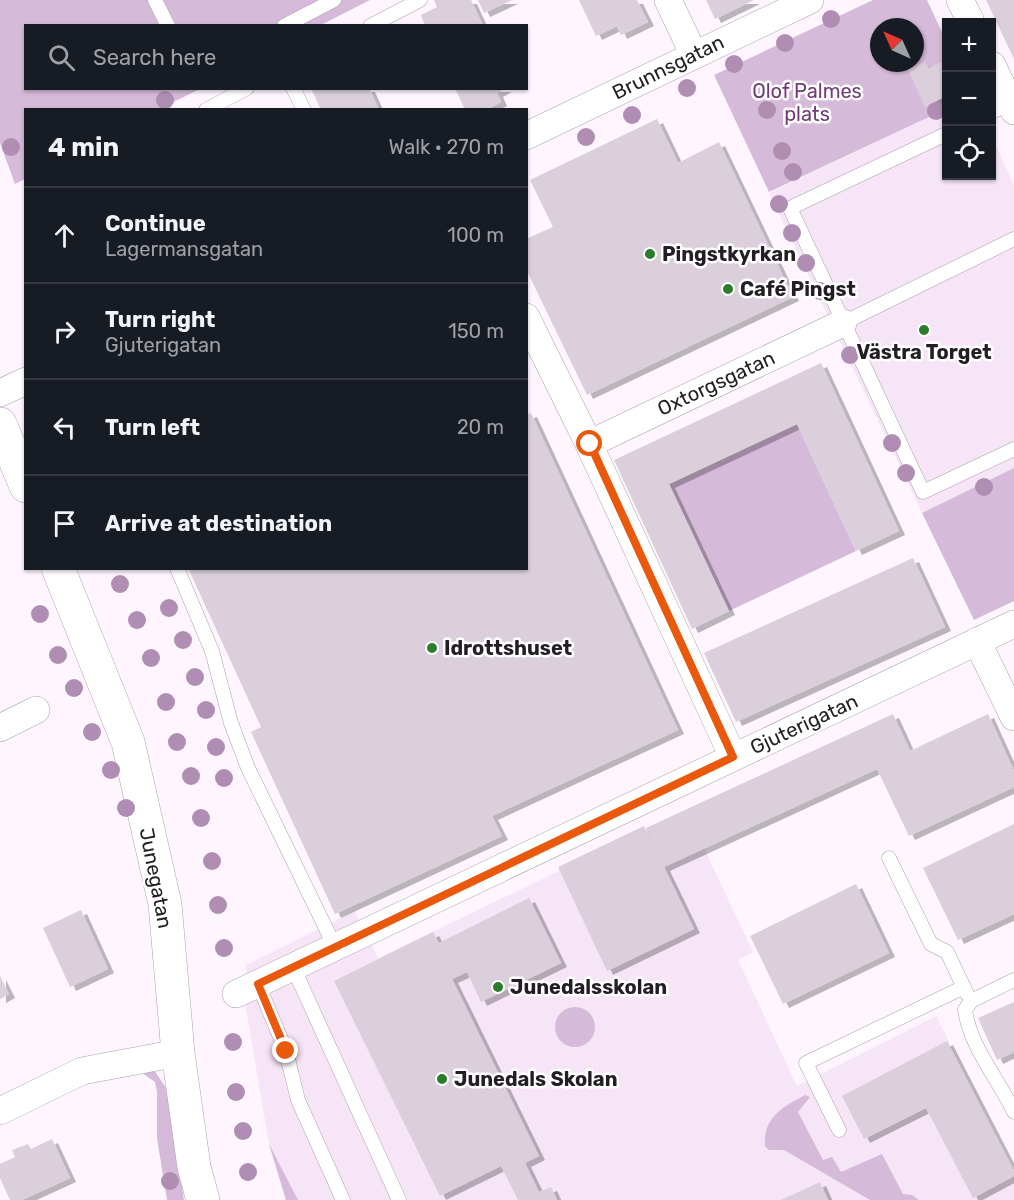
<!DOCTYPE html>
<meta charset="utf-8">
<style>
body{margin:0;font-family:Rubik,sans-serif;background:#20242c;color:#f1f3f6}
.controls{position:absolute;right:18px;top:18px;display:grid;overflow:hidden;border-radius:0px;box-shadow:0 2px 4px #0004}
.controls button{width:54px;height:54px;display:grid;place-items:center;padding:0;border:0;border-bottom:2px solid #363941;background:#171b24;color:#f1f3f6;font:30px sans-serif}
.compass{position:absolute;left:870px;top:18px;width:54px;height:54px;border-radius:50%;background:#171b24;box-shadow:0 2px 4px #0004;rotate:315deg}
.stop{position:absolute;width:18px;height:18px;margin:-14px;border:4px solid #ea580c;border-radius:50%;background:#fff}
.stop.end{background:#ea580c;border-color:#fff;box-shadow:0 2px 6px #0008}
.list{margin:0;padding:0;list-style:none}
h2{display:flex;justify-content:space-between;align-items:center;height:78px;margin:0;padding:0 24px;font-size:26px}
h2 small{font-size:20px;font-weight:400;color:#9ea1a6}
.list li{display:grid;grid-template-columns:39px 1fr auto;gap:18px;align-items:center;box-sizing:border-box;height:96px;padding:0 24px;border-top:2px solid #363941}
.list b{display:block;font-size:22px;white-space:nowrap}
.list p{margin:0;font-size:20px;white-space:nowrap;color:#9ea1a6}
.list em{font-size:20px;font-style:normal;color:#9ea1a6}
.icon{flex:none;width:33px;height:33px;fill:none;stroke:currentColor;stroke-width:2;stroke-linecap:round;stroke-linejoin:round}
.map{position:relative;flex:none;width:1014px;height:1200px;overflow:hidden}
.search{position:absolute;background:#171b24;box-shadow:0 2px 4px #0004;left:24px;top:24px;width:504px;height:66px;display:flex;align-items:center;gap:15px;box-sizing:border-box;padding:0 21px;border-radius:0px;color:#9ea1a6;font-size:22px}
.panel{position:absolute;background:#171b24;box-shadow:0 2px 4px #0004;left:24px;top:108px;width:504px;height:462px;border-radius:0px}
.map>svg:first-child{display:block}
.built{fill:#f6e5f7}
.green{fill:#d6bad9;fill-rule:evenodd}
.building{fill:#dacfdb;filter:url(#shadow)}
.lines{fill:none;stroke-linecap:round;stroke-linejoin:round}
.lane-casing{stroke:#aba1ac;stroke-width:15}
.street-casing{stroke:#aba1ac;stroke-width:28}
.secondary-casing{stroke:#aba1ac;stroke-width:34}
.lane{stroke:#fff;stroke-width:14}
.street{stroke:#fff;stroke-width:27}
.secondary{stroke:#fff;stroke-width:33}
.tree{fill:#b08eb4}
.route{stroke:#ea580c;stroke-width:8}
.poi-dot{fill:#2a7d2a;stroke:#fff;stroke-width:2}
.labels{text-anchor:middle;stroke-width:5;stroke-linejoin:round;paint-order:stroke}
.street-label{font-size:20px;fill:#221e23;stroke:#fff}
.park-label{font-size:20px;fill:#713a77;stroke:#fff}
.poi-label{font-size:20px;font-weight:bold;fill:#221e23;stroke:#fff;text-anchor:start}
</style>
<div class="map">
<svg width="1014" height="1200" viewBox="0 0 1014 1200">
<defs>
<filter id="shadow"><feDropShadow dx="6" dy="4" stdDeviation="0" flood-color="#0004"/></filter>
</defs>
<rect width="100%" height="100%" fill="#fef5ff"/>
<path class="built" d="M 946,109 L 946,176 L 992,176 L 992,137 L 1014,185 L 1014,468 L 922,513 L 769,193 Z
M 686,810 L 753,952 L 738,960 L 797,1086 L 936,1016 L 1014,1171 L 1014,1200 L 286,1200 L 269,1144 L 246,1008 L 246,965 L 355,911 L 378,958 Z"/>
<path class="green" d="M 0,0 L 370,0 L 321,25 L 26,26 L 26,88 L 200,89 L 159,109 L 26,110 L 25,179 L 15,184 L 0,143 Z
M 873,0 L 927,0 L 946,41 L 946,109 L 769,192 L 714,75 ZM 879,27 L 915,27 L 915,63 L 879,63 Z
M 797,424 L 856,551 L 729,611 L 669,484 Z
M 1014,468 L 1014,601 L 974,620 L 922,513 Z
M555 1027a20 20 0 1 1 40 0a20 20 0 1 1-40 0Z
M 154,1070 L 168,1091 L 184,1200 L 167,1200 L 157,1138 L 157,1092 L 155,1082 L 139,1071 Z
M 805,1095 L 810,1097 L 798,1112 L 823,1160 L 832,1157 L 841,1172 L 882,1154 L 903,1194 L 912,1195 L 919,1200 L 870,1200 L 784,1150 L 769,1150 L 765,1146 C 763,1117 783,1107 805,1095 Z
M 269,1144 L 298,1200 L 286,1200 Z"/>
<path class="building" d="M 434,0 L 471,0 L 483,26 L 425,26 L 421,15 L 437,7 Z
M 478,0 L 512,0 L 484,13 Z
M 579,0 L 637,0 L 648,22 L 621,35 L 617,26 L 596,36 Z
M 706,0 L 754,0 L 715,19 Z
M 986,0 L 1014,0 L 1014,59 Z
M 946,60 L 946,96 L 925,107 L 908,70 L 925,62 L 928,68 Z
M 311,88 L 369,88 L 379,110 L 321,110 Z
M 455,88 L 506,88 L 497,93 L 501,102 L 486,110 L 465,110 Z
M 657,119 L 678,163 L 719,142 L 793,297 L 587,395 L 526,269 L 526,239 L 553,227 L 530,180 Z
M 821,363 L 899,531 L 856,551 L 797,424 L 669,484 L 729,611 L 692,629 L 614,460 Z
M 531,413 L 678,730 L 492,816 L 502,836 L 335,914 L 251,732 L 261,727 L 188,568 L 526,568 L 526,415 Z
M 913,558 L 945,627 L 736,722 L 704,653 Z
M 893,714 L 910,751 L 988,714 L 1014,771 L 1014,787 L 909,836 L 877,769 L 664,867 L 694,929 L 607,971 L 558,867 L 644,826 L 655,849 L 646,828 Z
M 1014,824 L 1014,914 L 958,940 L 923,868 Z
M 856,884 L 889,953 L 783,1004 L 750,936 Z
M 529,898 L 561,963 L 481,1002 L 467,972 L 452,979 L 539,1156 L 525,1163 L 539,1192 L 551,1187 L 557,1200 L 518,1200 L 501,1166 L 440,1196 L 334,981 L 433,932 L 439,943 Z
M 81,910 L 108,969 L 70,987 L 43,928 Z
M 0,976 L 9,994 L 0,999 Z
M 1014,1002 L 1014,1052 L 997,1060 L 978,1018 Z
M 947,1041 L 1014,1171 L 1014,1176 L 973,1198 L 926,1108 L 864,1139 L 842,1096 Z
M 52,1139 L 70,1178 L 22,1200 L 10,1200 L 0,1178 L 0,1164 L 15,1157 L 12,1150 L 28,1144 L 31,1149 Z
M 820,1182 L 828,1200 L 781,1200 Z"/>
<g class="lines">
<defs>
<path id="lane" d="M 155,0 L 168,26
M 284,26 L 334,0
M 370,26 L 420,0
M 293,88 L 304,110
M 206,110 L 247,88
M 992,112 L 1010,103
M 946,134 L 790,208 L 923,492 L 1014,449
M 843,323 L 1014,239
M 177,568 L 212,651 L 231,723 L 248,768 L 335,947
M 889,858 L 931,944 L 947,952 L 967,994
M 293,967 L 399,1200
M 1014,980 L 971,1001 L 965,1010 C 971,1049 998,1078 1014,1112
M 258,984 L 286,1051 L 298,1100 L 343,1200
M 839,1130 L 806,1063 L 964,987"/>
<path id="street" d="M 668,0 L 694,55
M 960,0 L 971,22
M 992,65 L 1014,111
M 526,136 L 810,0
M 526,317 L 589,444 L 733,757
M 0,393 L 26,381
M 589,444 L 843,323
M 977,641 L 1014,717
M 0,728 L 36,710
M 236,994 L 1014,624
M 0,1111 L 82,1071 L 178,1053"/>
<path id="secondary" d="M 0,424 L 26,486
M 58,568 L 128,742 L 165,904 L 178,1053 L 194,1167 L 203,1200"/>
</defs>
<use href="#lane" class="lane-casing"/>
<use href="#street" class="street-casing"/>
<use href="#secondary" class="secondary-casing"/>
<use href="#lane" class="lane"/>
<use href="#street" class="street"/>
<use href="#secondary" class="secondary"/>
</g>
<g class="tree">
<circle cx="831" cy="19" r="9"/>
<circle cx="785" cy="43" r="9"/>
<circle cx="734" cy="64" r="9"/>
<circle cx="687" cy="88" r="9"/>
<circle cx="165" cy="100" r="9"/>
<circle cx="767" cy="110" r="9"/>
<circle cx="936" cy="111" r="9"/>
<circle cx="632" cy="115" r="9"/>
<circle cx="586" cy="137" r="9"/>
<circle cx="11" cy="147" r="9"/>
<circle cx="782" cy="151" r="9"/>
<circle cx="793" cy="172" r="9"/>
<circle cx="779" cy="204" r="9"/>
<circle cx="792" cy="233" r="9"/>
<circle cx="806" cy="263" r="9"/>
<circle cx="820" cy="291" r="9"/>
<circle cx="850" cy="355" r="9"/>
<circle cx="892" cy="443" r="9"/>
<circle cx="906" cy="473" r="9"/>
<circle cx="984" cy="487" r="9"/>
<circle cx="120" cy="584" r="9"/>
<circle cx="169" cy="608" r="9"/>
<circle cx="40" cy="614" r="9"/>
<circle cx="137" cy="620" r="9"/>
<circle cx="183" cy="640" r="9"/>
<circle cx="58" cy="655" r="9"/>
<circle cx="151" cy="658" r="9"/>
<circle cx="195" cy="677" r="9"/>
<circle cx="74" cy="688" r="9"/>
<circle cx="166" cy="702" r="9"/>
<circle cx="206" cy="710" r="9"/>
<circle cx="92" cy="732" r="9"/>
<circle cx="177" cy="742" r="9"/>
<circle cx="216" cy="747" r="9"/>
<circle cx="111" cy="770" r="9"/>
<circle cx="191" cy="776" r="9"/>
<circle cx="224" cy="778" r="9"/>
<circle cx="126" cy="808" r="9"/>
<circle cx="201" cy="818" r="9"/>
<circle cx="212" cy="861" r="9"/>
<circle cx="218" cy="905" r="9"/>
<circle cx="224" cy="948" r="9"/>
<circle cx="233" cy="1042" r="9"/>
<circle cx="236" cy="1092" r="9"/>
<circle cx="243" cy="1131" r="9"/>
<circle cx="248" cy="1172" r="9"/>
<circle cx="170" cy="1181" r="9"/>
</g>
<g class="lines">
<path class="route" d="M 286,1051 L 258,984 L 733,757 L 590,444"/>
</g>
<g class="poi-dot">
<circle cx="650" cy="254" r="6"/>
<circle cx="728" cy="289" r="6"/>
<circle cx="924" cy="330" r="6"/>
<circle cx="432" cy="648" r="6"/>
<circle cx="498" cy="987" r="6"/>
<circle cx="442" cy="1079" r="6"/>
</g>
<g class="labels">
<g class="street-label">
<text transform="translate(668 67) rotate(-26)" y="7">Brunnsgatan</text>
<text transform="translate(716 383) rotate(-25)" y="7">Oxtorgsgatan</text>
<text transform="translate(804 724) rotate(-25)" y="7">Gjuterigatan</text>
<text transform="translate(156 878) rotate(79)" y="7">Junegatan</text>
</g>
<g class="park-label">
<text x="807" y="98">Olof Palmes<tspan x="807" dy="23">plats</tspan></text>
</g>
<g class="poi-label">
<text x="662" y="261">Pingstkyrkan</text>
<text x="740" y="296">Café Pingst</text>
<text x="924" y="359" text-anchor="middle">Västra Torget</text>
<text x="444" y="655">Idrottshuset</text>
<text x="510" y="994">Junedalsskolan</text>
<text x="454" y="1086">Junedals Skolan</text>
</g>
</g>
</svg>
<div class="controls">
<button>+</button>
<button>−</button>
<button><svg class="icon" aria-label="locate" viewBox="0 0 24 24"><circle cx="12" cy="12" r="6"/><path d="M12 2v4M12 18v4M2 12h4M18 12h4"/></svg></button>
</div>
<svg class="compass" viewBox="-18 -18 36 36"><path d="M0-13l5 13h-10z" fill="#e53935"/><path d="M0 13l5-13h-10z" fill="#9ea1a6"/></svg>
<div class="stop" style="left:590px;top:444px"></div>
<div class="stop end" style="left:286px;top:1051px"></div>
<div class="search"><svg class="icon" aria-label="search" viewBox="0 0 24 24"><circle cx="10" cy="10" r="6"/><path d="M15 15l6 6"/></svg>Search here</div>
<section class="panel">
<h2>4 min<small>Walk · 270 m</small></h2>
<ul class="list">
<li><svg class="icon" aria-label="ahead" viewBox="0 0 24 24"><path d="M12 20V5M6 11l6-6 6 6"/></svg><div><b>Continue</b><p>Lagermansgatan</p></div><em>100 m</em></li>
<li><svg class="icon" aria-label="right" viewBox="0 0 24 24"><path d="M7 20v-9h11M14 6l5 5-5 5"/></svg><div><b>Turn right</b><p>Gjuterigatan</p></div><em>150 m</em></li>
<li><svg class="icon" aria-label="left" viewBox="0 0 24 24"><path d="M17 20v-9H6M10 6l-5 5 5 5"/></svg><div><b>Turn left</b></div><em>20 m</em></li>
<li><svg class="icon" aria-label="arrive" viewBox="0 0 24 24"><path d="M6 21V4h12l-3 4 3 4H6"/></svg><div><b>Arrive at destination</b></div></li>
</ul>
</section>
</div>
